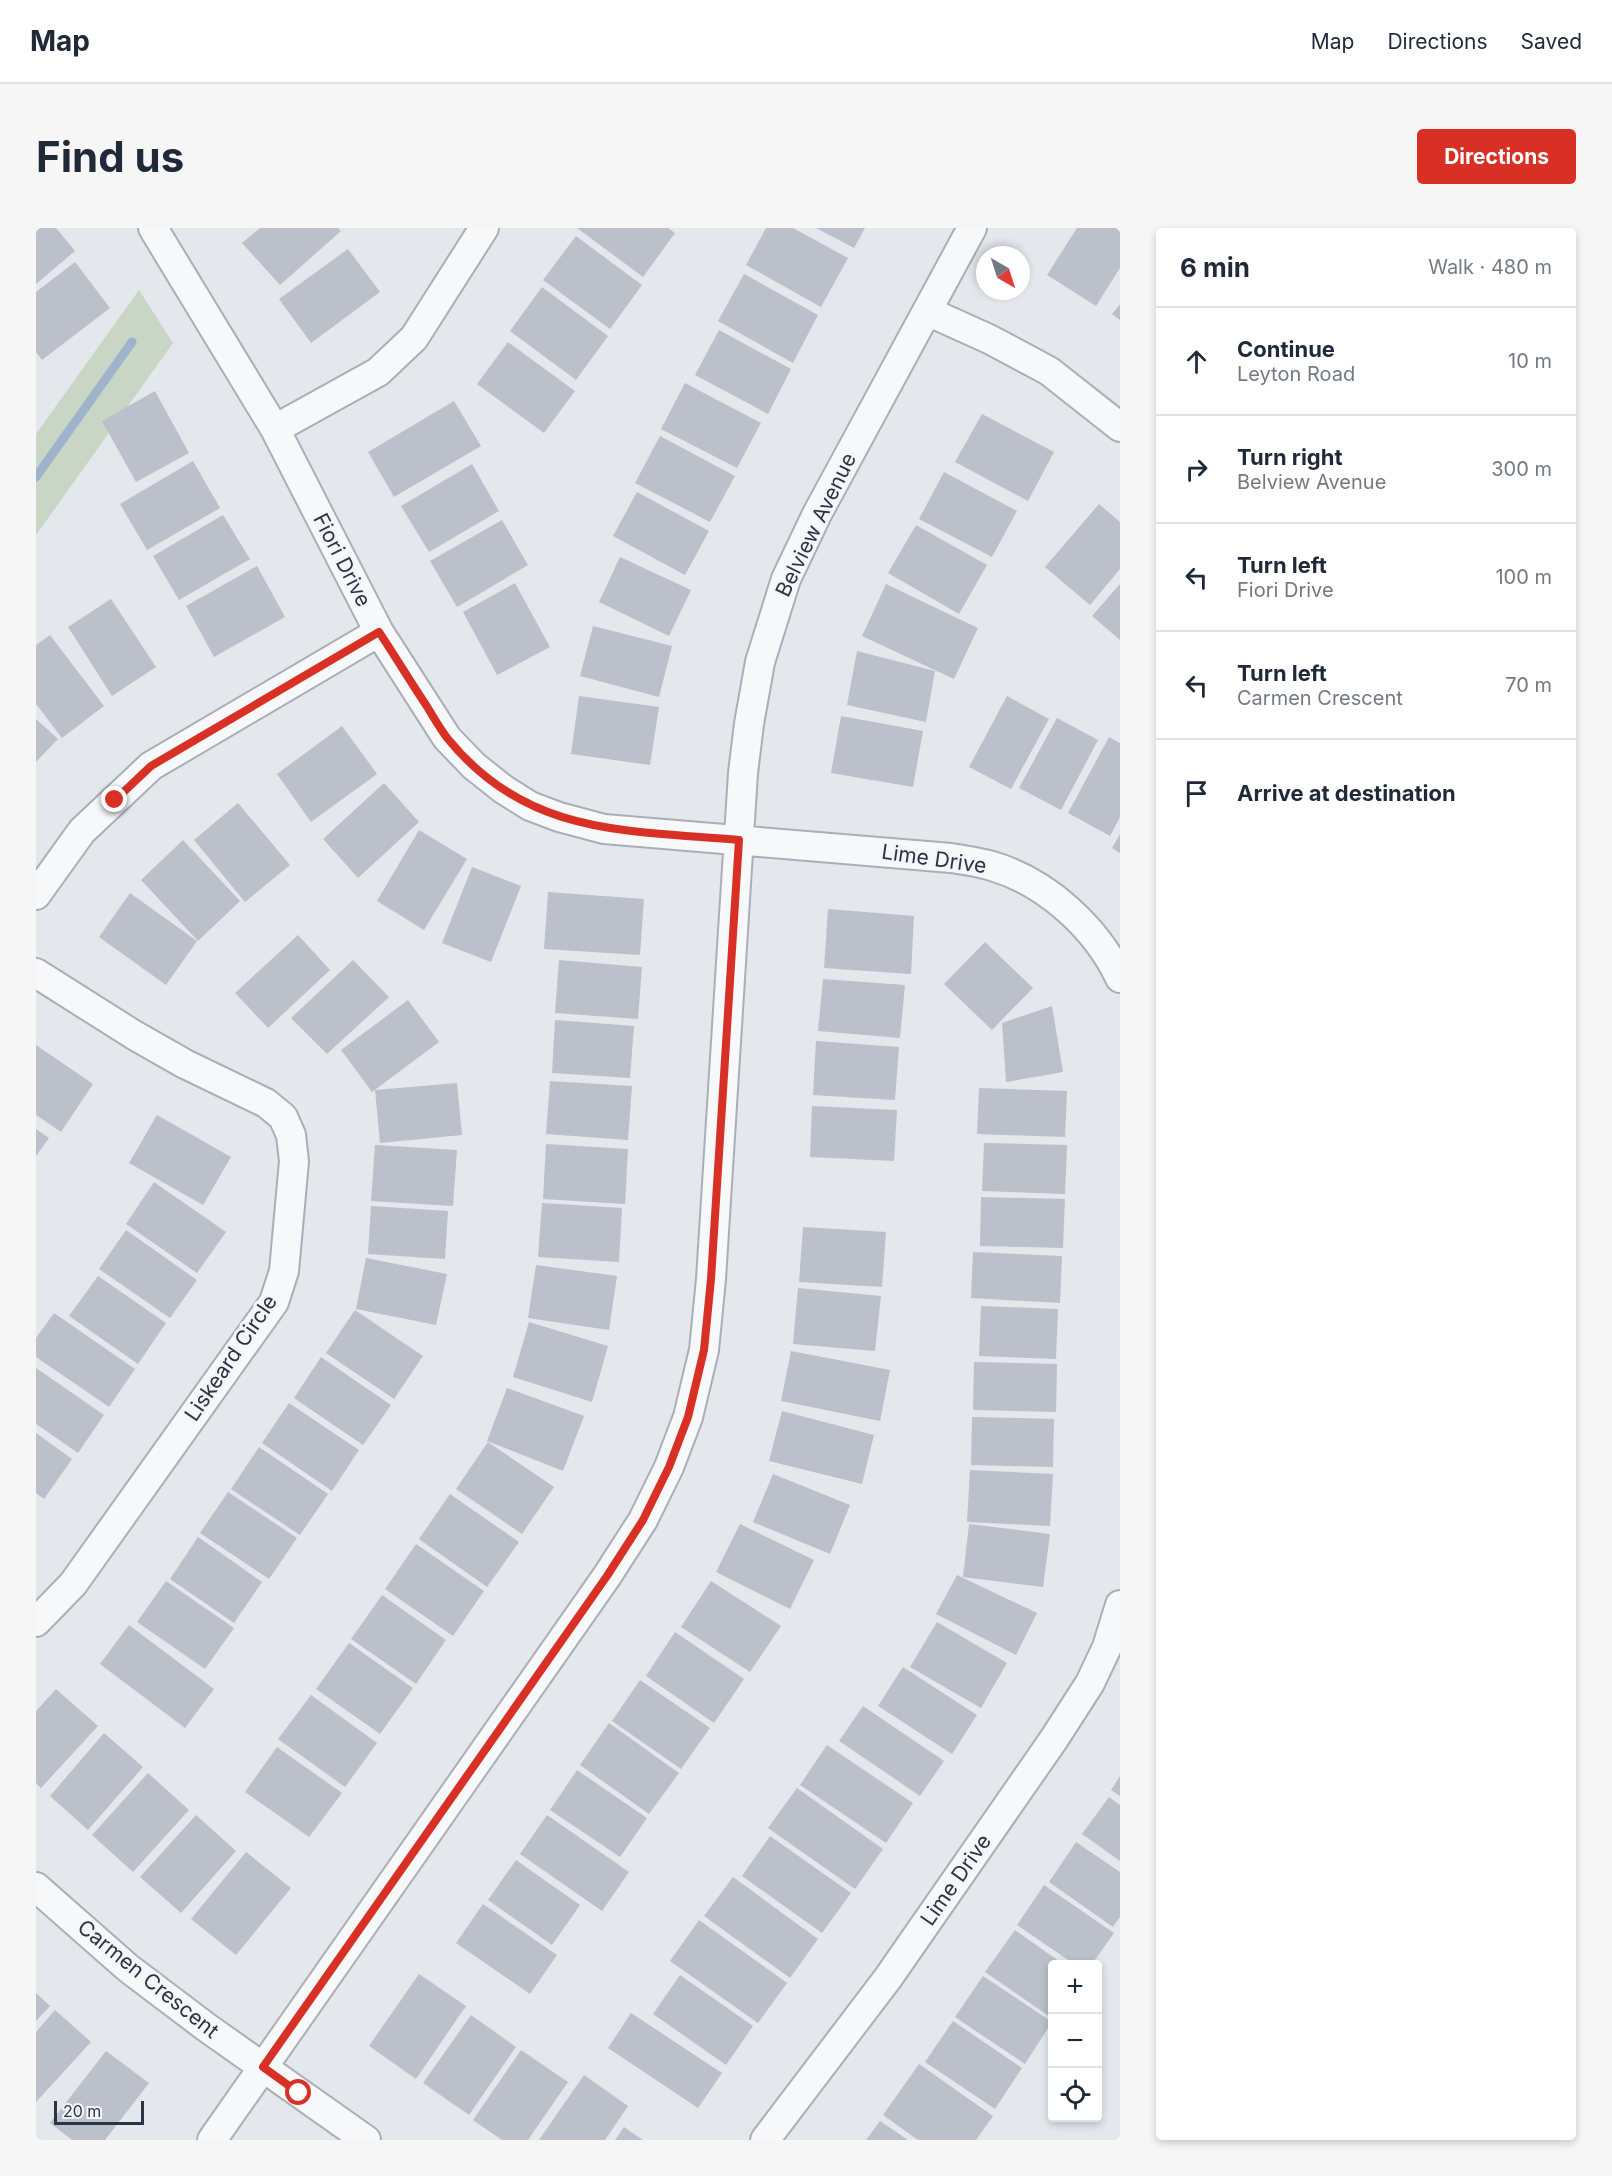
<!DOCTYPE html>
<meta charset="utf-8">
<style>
body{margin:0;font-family:Inter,sans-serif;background:#f6f6f7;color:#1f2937}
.controls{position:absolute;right:18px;bottom:18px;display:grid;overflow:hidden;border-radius:6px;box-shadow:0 3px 9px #0003}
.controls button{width:54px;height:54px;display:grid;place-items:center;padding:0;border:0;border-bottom:2px solid #e0e1e3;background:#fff;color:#1f2937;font:30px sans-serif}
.compass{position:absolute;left:940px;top:18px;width:54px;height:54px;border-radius:50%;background:#fff;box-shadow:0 3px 9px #0003;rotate:141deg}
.scale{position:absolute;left:18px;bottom:15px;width:90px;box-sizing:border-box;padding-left:6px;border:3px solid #2b3445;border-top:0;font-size:16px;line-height:21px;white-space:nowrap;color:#2b3445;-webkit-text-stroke:4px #f4f6f9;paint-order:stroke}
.stop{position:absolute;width:18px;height:18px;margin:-14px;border:4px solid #d93025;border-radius:50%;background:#fff}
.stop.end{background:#d93025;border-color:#fff;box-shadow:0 2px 6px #0008}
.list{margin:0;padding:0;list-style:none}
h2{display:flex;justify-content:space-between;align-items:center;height:78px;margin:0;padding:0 24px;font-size:26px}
h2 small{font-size:20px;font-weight:400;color:#747a83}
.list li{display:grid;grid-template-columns:39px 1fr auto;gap:18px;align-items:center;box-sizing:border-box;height:108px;padding:0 24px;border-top:2px solid #e0e1e3}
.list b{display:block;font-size:22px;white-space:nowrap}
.list p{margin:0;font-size:20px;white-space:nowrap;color:#747a83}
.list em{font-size:20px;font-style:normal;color:#747a83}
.icon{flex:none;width:33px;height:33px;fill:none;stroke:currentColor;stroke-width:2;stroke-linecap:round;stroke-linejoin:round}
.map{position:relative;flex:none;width:1084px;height:1912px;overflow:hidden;border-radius:6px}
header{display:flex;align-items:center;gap:36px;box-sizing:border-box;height:84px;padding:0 30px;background:#fff;border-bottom:2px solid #e0e1e3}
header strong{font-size:28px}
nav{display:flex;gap:33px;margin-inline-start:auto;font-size:21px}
.intro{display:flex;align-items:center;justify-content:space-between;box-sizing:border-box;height:144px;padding:0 36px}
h1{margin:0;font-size:42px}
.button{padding:15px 27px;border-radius:6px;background:#d93025;color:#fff;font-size:21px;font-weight:700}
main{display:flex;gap:36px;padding:0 36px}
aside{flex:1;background:#fff;border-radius:6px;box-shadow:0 3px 9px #0003}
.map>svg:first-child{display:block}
.green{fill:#c9d6c5}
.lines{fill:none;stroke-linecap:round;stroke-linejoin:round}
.stream{stroke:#9fb4cc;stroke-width:9}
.building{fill:#bbc0ca}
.minor-casing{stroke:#a9aeb7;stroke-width:32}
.minor{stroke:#f7f8fa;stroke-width:28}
.route{stroke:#d93025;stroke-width:8}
.labels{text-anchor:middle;stroke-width:6;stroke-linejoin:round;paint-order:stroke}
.street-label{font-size:21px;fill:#2b3445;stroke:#f4f6f9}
</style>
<header>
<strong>Map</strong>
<nav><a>Map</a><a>Directions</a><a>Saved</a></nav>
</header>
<div class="intro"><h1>Find us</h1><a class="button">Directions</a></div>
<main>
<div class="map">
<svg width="1084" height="1912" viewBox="0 0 1084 1912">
<rect width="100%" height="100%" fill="#e4e7ec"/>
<path class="green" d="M 103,62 L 137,115 L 0,307 L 0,206 Z"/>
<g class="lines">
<path class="stream" d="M 0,249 L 96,114"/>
</g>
<path class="building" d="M 0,0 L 20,0 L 39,23 L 0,56 Z
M 224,0 L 302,0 L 305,3 L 244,57 L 206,15 Z
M 541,0 L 632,0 L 639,5 L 607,49 Z
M 730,0 L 757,0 L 812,30 L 785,79 L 710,37 Z
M 780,0 L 829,0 L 818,20 Z
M 1041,0 L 1084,0 L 1084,40 L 1060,78 L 1011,47 Z
M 540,8 L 606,57 L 574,101 L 507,52 Z
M 312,21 L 344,64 L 275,115 L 243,71 Z
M 39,34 L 74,80 L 6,132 L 0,124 L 0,64 Z
M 708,46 L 782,87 L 757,135 L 682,93 Z
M 506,59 L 572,108 L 540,152 L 474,103 Z
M 1084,76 L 1084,92 L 1076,86 Z
M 683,102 L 755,141 L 732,186 L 659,147 Z
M 472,114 L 539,163 L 508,205 L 441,156 Z
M 649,155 L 725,195 L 701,240 L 625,201 Z
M 119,163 L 153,225 L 100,254 L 66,193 Z
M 418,173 L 445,218 L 358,269 L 332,224 Z
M 946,186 L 1018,224 L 992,273 L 919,234 Z
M 624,208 L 699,248 L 674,294 L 599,255 Z
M 157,233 L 184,280 L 111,322 L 84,276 Z
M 436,236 L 463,283 L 393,324 L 365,278 Z
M 908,244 L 981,283 L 956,329 L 883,291 Z
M 601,264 L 673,303 L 649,347 L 577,308 Z
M 1063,276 L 1084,294 L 1084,341 L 1054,377 L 1009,339 Z
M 187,287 L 214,331 L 143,372 L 117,328 Z
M 466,292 L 492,337 L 421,379 L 394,333 Z
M 880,297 L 951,337 L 923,386 L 852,345 Z
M 584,329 L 655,362 L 633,408 L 563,374 Z
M 221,338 L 249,389 L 178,429 L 150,378 Z
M 479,355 L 514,419 L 461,447 L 427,384 Z
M 850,356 L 942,400 L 918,451 L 826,408 Z
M 1084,356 L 1084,412 L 1056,388 Z
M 75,371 L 120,439 L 76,468 L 32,399 Z
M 557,398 L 636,418 L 623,469 L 544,448 Z
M 14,407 L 68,478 L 26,510 L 0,476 L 0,417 Z
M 821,423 L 899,443 L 890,494 L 811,477 Z
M 543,468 L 623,479 L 614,537 L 535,526 Z
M 971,468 L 1013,491 L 975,561 L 933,539 Z
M 805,488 L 887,503 L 877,559 L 795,545 Z
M 1021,490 L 1062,512 L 1025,582 L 983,560 Z
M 0,491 L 22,511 L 0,534 Z
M 306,498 L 341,546 L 275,594 L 241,546 Z
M 1073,509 L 1084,515 L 1084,589 L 1074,608 L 1032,585 Z
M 348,555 L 383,594 L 322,650 L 287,611 Z
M 202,575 L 254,637 L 209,674 L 158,612 Z
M 383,602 L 431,631 L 388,702 L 341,673 Z
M 1084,606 L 1084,625 L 1076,620 Z
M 147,612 L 204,673 L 162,713 L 105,652 Z
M 436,639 L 485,658 L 455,734 L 406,715 Z
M 512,664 L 608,671 L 604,727 L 508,721 Z
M 94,665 L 161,713 L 130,757 L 63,709 Z
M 792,681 L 878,688 L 875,746 L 788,740 Z
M 262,707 L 294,742 L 232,800 L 199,765 Z
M 949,714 L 997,760 L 956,802 L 908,756 Z
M 317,732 L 353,769 L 291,826 L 255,790 Z
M 523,732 L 606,739 L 602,791 L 519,785 Z
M 787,751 L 869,757 L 864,810 L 782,803 Z
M 372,772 L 403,814 L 336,864 L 305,822 Z
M 1016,778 L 1027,844 L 970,854 L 966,795 Z
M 519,792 L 598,798 L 594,850 L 516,845 Z
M 780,813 L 863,819 L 859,872 L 777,867 Z
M 0,817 L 57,856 L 25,904 L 0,887 Z
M 514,853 L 596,858 L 592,912 L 510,906 Z
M 421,855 L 426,907 L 344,915 L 339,862 Z
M 943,860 L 1031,863 L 1029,909 L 941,906 Z
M 776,878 L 861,882 L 858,933 L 774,929 Z
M 121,887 L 195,929 L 167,977 L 93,935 Z
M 0,901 L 13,910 L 0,928 Z
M 948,915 L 1031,917 L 1029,966 L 946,963 Z
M 510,916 L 592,921 L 589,976 L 507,971 Z
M 339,917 L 421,922 L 417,978 L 335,973 Z
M 118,954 L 190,1004 L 161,1045 L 90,996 Z
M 945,969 L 1029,971 L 1027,1020 L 944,1018 Z
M 506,975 L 586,980 L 583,1034 L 502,1029 Z
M 335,978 L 412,983 L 409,1031 L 332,1026 Z
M 767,999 L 850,1004 L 846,1059 L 763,1054 Z
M 90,1002 L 161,1052 L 134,1090 L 63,1041 Z
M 937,1024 L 1026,1028 L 1024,1075 L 935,1070 Z
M 330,1030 L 411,1046 L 400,1097 L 320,1081 Z
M 500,1037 L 581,1048 L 573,1102 L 492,1090 Z
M 62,1048 L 130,1095 L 102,1136 L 33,1088 Z
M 762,1060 L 845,1068 L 839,1123 L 757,1116 Z
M 945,1078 L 1022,1081 L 1020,1131 L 943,1128 Z
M 319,1082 L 387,1128 L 358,1171 L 290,1125 Z
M 18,1085 L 99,1141 L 73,1179 L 0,1129 L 0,1110 Z
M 493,1094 L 572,1118 L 556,1174 L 477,1149 Z
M 755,1123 L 854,1142 L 844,1193 L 745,1173 Z
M 285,1129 L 355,1177 L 327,1217 L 258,1170 Z
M 938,1134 L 1021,1136 L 1020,1184 L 937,1182 Z
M 0,1140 L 68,1187 L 42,1225 L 0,1196 Z
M 471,1160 L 548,1188 L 527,1243 L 451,1213 Z
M 253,1175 L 323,1222 L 296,1263 L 226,1215 Z
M 746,1183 L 838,1207 L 826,1256 L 733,1233 Z
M 936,1189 L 1018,1191 L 1017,1239 L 935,1237 Z
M 0,1205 L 36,1231 L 8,1271 L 0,1265 Z
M 452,1214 L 518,1259 L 486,1306 L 420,1261 Z
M 223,1219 L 292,1266 L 264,1307 L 195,1261 Z
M 934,1242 L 1017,1246 L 1014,1298 L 931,1294 Z
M 737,1246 L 814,1277 L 794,1326 L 717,1294 Z
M 192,1264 L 261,1310 L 233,1351 L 164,1305 Z
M 414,1266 L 483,1314 L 451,1359 L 383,1311 Z
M 704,1296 L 778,1332 L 754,1381 L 680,1344 Z
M 933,1296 L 1014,1306 L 1007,1359 L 927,1349 Z
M 162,1309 L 226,1354 L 198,1395 L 134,1351 Z
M 380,1316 L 448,1363 L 417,1408 L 349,1361 Z
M 921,1347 L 1001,1385 L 980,1427 L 900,1386 Z
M 130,1353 L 198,1400 L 169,1441 L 101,1394 Z
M 675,1353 L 745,1398 L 714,1444 L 645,1399 Z
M 346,1367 L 410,1412 L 380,1456 L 315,1411 Z
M 901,1394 L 971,1435 L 945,1480 L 874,1439 Z
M 93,1397 L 178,1461 L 149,1500 L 64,1436 Z
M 639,1404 L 708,1451 L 678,1495 L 610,1448 Z
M 313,1415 L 377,1460 L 344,1506 L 280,1461 Z
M 867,1439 L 941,1487 L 916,1526 L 842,1478 Z
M 604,1452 L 674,1500 L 645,1541 L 576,1493 Z
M 20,1461 L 62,1498 L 5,1560 L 0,1555 L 0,1483 Z
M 275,1467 L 341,1515 L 309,1559 L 242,1511 Z
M 827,1478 L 908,1533 L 884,1568 L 803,1513 Z
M 573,1495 L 643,1545 L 613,1586 L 544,1537 Z
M 68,1505 L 107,1539 L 52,1602 L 14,1568 Z
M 791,1517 L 877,1575 L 850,1615 L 764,1557 Z
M 241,1519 L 306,1565 L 273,1609 L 209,1564 Z
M 541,1542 L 611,1590 L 584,1629 L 514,1582 Z
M 112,1545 L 153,1582 L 97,1644 L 56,1607 Z
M 1084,1548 L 1084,1568 L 1075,1562 Z
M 761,1560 L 847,1621 L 819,1661 L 732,1600 Z
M 1073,1569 L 1084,1577 L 1084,1633 L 1046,1606 Z
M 160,1587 L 200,1623 L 145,1685 L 104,1649 Z
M 511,1587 L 593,1644 L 566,1683 L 484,1626 Z
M 734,1608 L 815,1665 L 786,1705 L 706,1648 Z
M 1040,1614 L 1084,1644 L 1084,1689 L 1077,1699 L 1013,1654 Z
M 210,1624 L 255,1660 L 200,1727 L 155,1691 Z
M 480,1632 L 544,1677 L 516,1717 L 452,1672 Z
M 697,1649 L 782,1711 L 754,1750 L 668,1688 Z
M 1008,1657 L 1078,1705 L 1056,1736 L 1038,1736 L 981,1697 Z
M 447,1676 L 521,1727 L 494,1766 L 420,1715 Z
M 663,1692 L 751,1755 L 722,1795 L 634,1733 Z
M 979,1702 L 1027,1736 L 1017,1736 L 1017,1791 L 949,1744 Z
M 383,1746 L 430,1778 L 380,1851 L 333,1818 Z
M 644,1747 L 717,1798 L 690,1837 L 617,1786 Z
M 947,1748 L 1016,1794 L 989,1836 L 919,1789 Z
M 0,1765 L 14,1778 L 0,1793 Z
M 19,1782 L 55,1814 L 0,1874 L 0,1804 Z
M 595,1785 L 686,1845 L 662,1880 L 572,1820 Z
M 435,1787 L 480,1819 L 433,1887 L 387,1855 Z
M 917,1793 L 986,1840 L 959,1881 L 889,1834 Z
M 485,1822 L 532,1854 L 492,1912 L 466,1912 L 437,1892 Z
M 70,1823 L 113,1855 L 69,1912 L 36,1912 L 14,1895 Z
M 883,1836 L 957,1888 L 940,1912 L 882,1912 L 847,1887 Z
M 548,1847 L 592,1878 L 569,1912 L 503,1912 Z
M 844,1893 L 872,1912 L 830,1912 Z
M 588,1899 L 607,1912 L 579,1912 Z"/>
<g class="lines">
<defs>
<path id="minor" d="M 117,0 L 239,201 L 343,404 L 411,510 L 438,538 L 467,561 L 494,578 L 523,589 L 568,601 L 915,630 C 929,632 943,634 956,638 C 1010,654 1060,699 1084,750
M 891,83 L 953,111 L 1013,143 L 1084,199
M 239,201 L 342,144 L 378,110 L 448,0
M 0,667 L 46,603 L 115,538 L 343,404
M 0,745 L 98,807 L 149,836 L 230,875 L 247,889 L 255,907 L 258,933 L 248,1043 L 238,1074 L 37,1356 L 0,1394
M 0,1659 L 92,1740 L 170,1799 L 330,1912
M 176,1912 L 571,1348 L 607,1292 L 633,1239 L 652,1189 L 668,1122 L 675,1051 L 707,545 L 713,496 L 724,434 L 750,351 L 781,286 L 936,0
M 729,1912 L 852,1750 L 1018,1511 L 1054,1455 L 1071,1419 L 1084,1377"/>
</defs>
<use href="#minor" class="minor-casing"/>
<use href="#minor" class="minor"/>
</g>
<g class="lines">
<path class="route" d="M 79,572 L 115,538 L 343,404 C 359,428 374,453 390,477 C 397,488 404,501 412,511 C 491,608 590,602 703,612 L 675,1051 L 668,1122 L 652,1189 L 633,1239 L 607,1292 L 571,1348 L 227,1839 L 263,1865"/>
</g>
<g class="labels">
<g class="street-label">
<text transform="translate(780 297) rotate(-64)" y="7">Belview Avenue</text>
<text transform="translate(306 332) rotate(63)" y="7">Fiori Drive</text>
<text transform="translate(898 631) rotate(8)" y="7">Lime Drive</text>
<text transform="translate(195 1130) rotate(-56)" y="7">Liskeard Circle</text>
<text transform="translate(920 1652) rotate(-55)" y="7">Lime Drive</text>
<text transform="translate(112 1751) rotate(39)" y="7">Carmen Crescent</text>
</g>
</g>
</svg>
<div class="controls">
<button>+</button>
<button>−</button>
<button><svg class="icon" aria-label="locate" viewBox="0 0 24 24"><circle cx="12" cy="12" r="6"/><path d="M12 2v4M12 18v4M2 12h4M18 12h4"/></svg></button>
</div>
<svg class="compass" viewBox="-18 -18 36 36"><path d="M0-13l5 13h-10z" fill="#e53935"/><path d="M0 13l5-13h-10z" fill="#747a83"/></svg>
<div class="scale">20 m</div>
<div class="stop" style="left:263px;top:1865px"></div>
<div class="stop end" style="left:79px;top:572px"></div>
</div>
<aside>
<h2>6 min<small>Walk · 480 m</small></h2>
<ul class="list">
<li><svg class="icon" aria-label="ahead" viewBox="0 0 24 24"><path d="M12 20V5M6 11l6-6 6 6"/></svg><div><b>Continue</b><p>Leyton Road</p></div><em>10 m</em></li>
<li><svg class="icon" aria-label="right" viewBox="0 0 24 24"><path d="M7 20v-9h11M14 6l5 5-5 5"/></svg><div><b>Turn right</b><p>Belview Avenue</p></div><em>300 m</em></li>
<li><svg class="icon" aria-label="left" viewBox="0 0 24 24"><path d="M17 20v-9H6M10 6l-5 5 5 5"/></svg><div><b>Turn left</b><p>Fiori Drive</p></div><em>100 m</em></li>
<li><svg class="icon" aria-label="left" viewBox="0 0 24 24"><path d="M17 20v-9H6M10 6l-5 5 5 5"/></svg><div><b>Turn left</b><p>Carmen Crescent</p></div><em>70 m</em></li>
<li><svg class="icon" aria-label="arrive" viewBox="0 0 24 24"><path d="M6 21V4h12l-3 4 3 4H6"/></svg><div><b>Arrive at destination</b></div></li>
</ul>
</aside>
</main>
